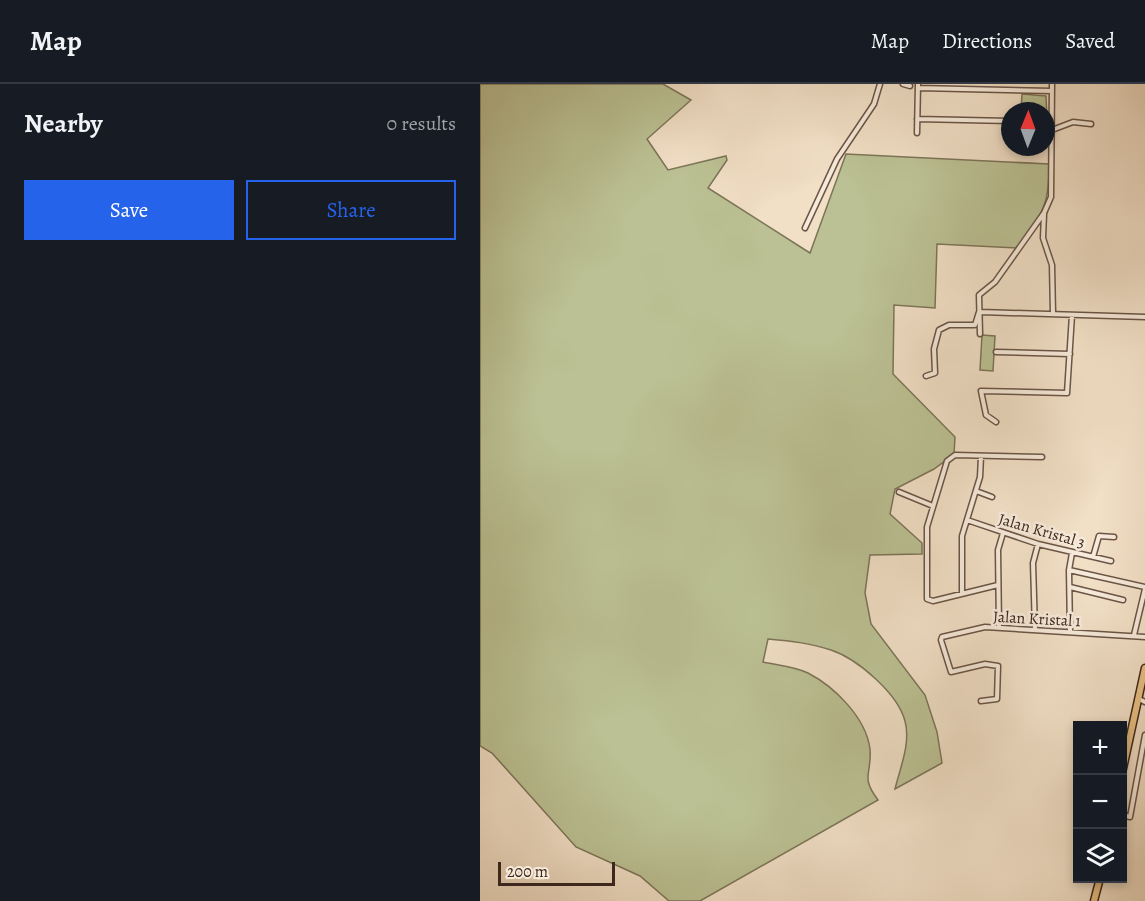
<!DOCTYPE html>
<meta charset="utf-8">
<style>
body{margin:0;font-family:Alegreya,serif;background:#242831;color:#f1f3f6}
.controls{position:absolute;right:18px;bottom:18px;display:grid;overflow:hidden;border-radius:0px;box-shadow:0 3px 9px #0003}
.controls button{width:54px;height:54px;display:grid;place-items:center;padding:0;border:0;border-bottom:2px solid #363941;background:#171b24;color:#f1f3f6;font:30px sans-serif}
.compass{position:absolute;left:521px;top:18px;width:54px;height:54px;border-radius:50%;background:#171b24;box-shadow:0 3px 9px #0003;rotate:1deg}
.scale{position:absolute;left:18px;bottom:15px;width:117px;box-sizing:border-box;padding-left:6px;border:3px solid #3e271d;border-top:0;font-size:16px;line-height:21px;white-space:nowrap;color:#3e271d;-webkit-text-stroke:4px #f6eada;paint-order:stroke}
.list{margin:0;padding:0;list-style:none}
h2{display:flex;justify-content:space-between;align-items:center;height:78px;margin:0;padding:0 24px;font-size:26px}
h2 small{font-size:20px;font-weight:400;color:#9ea1a6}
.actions{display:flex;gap:12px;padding:18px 24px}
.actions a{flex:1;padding:14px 0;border:2px solid #2563eb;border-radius:0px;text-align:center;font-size:21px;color:#2563eb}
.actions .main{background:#2563eb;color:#fff}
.icon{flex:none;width:33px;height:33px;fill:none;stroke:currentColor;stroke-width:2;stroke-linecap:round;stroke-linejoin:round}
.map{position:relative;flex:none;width:665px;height:817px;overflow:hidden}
header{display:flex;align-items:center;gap:36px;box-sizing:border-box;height:84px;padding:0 30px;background:#171b24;border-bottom:2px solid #363941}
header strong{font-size:28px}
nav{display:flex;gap:33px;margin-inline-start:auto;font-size:21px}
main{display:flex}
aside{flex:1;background:#171b24}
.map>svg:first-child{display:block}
.green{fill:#bbc194;stroke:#7c7458;stroke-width:1.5}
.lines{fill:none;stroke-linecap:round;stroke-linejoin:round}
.minor-casing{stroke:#6b5547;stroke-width:7}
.primary-casing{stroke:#3e271d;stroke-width:9}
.minor{stroke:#f6eada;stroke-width:4}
.primary{stroke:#e8c083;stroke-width:6}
.labels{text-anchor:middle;stroke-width:5;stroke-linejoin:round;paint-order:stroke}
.street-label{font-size:16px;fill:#3e271d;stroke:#f6eada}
</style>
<header>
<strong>Map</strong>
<nav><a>Map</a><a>Directions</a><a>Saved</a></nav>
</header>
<main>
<aside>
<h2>Nearby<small>0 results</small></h2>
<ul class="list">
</ul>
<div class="actions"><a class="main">Save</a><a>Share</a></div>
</aside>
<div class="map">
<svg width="665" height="817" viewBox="0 0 665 817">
<rect width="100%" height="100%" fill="#f1dfc6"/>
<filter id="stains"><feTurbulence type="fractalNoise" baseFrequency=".00333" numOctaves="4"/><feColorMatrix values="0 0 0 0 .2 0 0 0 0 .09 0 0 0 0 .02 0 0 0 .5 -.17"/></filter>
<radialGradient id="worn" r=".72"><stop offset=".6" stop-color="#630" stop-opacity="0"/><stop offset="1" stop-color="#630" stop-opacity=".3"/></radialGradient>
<path class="green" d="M 0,0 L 183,0 L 211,16 L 167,55 L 188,86 L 246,72 L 247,76 L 228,104 L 330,169 L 366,70 L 569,80 C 570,123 561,131 537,164 L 457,160 L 455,224 L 414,221 L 413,290 L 475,353 L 474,370 L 454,385 L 415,405 L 410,430 L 442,459 L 442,470 L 390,471 L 385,509 L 391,540 L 445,611 L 457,648 L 462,679 L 415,705 C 420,684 431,659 425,637 C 418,610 378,575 351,566 C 330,559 310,557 288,555 L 283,578 C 297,581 316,583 328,589 C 355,603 386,634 390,665 C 392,691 380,692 398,716 L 220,817 L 189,817 L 160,792 L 96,763 L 12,669 L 0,662 Z
M 542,10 L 566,12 L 567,34 L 566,27 L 541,27 Z
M 502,251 L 515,252 L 513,287 L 500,286 Z"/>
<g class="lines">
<defs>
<path id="minor" d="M 423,0 L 430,2
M 438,4 L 572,7
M 437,35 L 530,37
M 572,46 L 593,38 L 611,40
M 437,49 L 438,0
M 564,130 L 563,154 L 572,181 L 573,230
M 325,144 L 357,75 L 394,20 L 400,0
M 501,228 L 665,233
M 500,250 L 499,211 L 515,198 L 564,129 L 571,113 L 572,0
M 516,268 L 590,270
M 446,292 L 455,289 L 454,265 L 459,246 L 469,241 L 495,241 L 499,228
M 516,338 L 506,331 L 501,307 L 587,309 L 592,231
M 496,407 L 512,413
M 419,408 L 453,422
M 487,436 L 558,460 L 631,477
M 613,473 L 619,452 L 634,453
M 589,486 L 665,503
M 518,501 L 453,517 L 447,515 L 447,443 L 467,377 L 475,371 L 562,373
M 590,503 L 643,516
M 482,510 L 482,452 L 500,393 L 501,372
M 519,544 L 518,466 L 523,449
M 555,546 L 553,479 L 558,460
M 590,548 L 589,486 L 592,469
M 654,551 L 665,505
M 659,615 L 665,618
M 501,617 L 517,615 L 518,582 L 505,580 L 471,588 L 461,556 L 462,553 L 505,543 L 665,553
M 642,731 L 650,733 L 665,651"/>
<path id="primary" d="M 642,689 L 665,584
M 614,817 L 620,794"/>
</defs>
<use href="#minor" class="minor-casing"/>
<use href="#primary" class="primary-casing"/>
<use href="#minor" class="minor"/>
<use href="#primary" class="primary"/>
</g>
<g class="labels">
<g class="street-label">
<text transform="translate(562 446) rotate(16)" y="6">Jalan Kristal 3</text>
<text transform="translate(557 534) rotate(3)" y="6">Jalan Kristal 1</text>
</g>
</g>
<rect width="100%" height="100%" filter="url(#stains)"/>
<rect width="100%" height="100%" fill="url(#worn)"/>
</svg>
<div class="controls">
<button>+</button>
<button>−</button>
<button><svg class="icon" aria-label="layers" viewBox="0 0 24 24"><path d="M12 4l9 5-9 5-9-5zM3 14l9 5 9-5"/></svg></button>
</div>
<svg class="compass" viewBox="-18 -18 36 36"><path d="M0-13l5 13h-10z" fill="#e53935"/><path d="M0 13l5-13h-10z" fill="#9ea1a6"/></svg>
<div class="scale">200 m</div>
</div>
</main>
